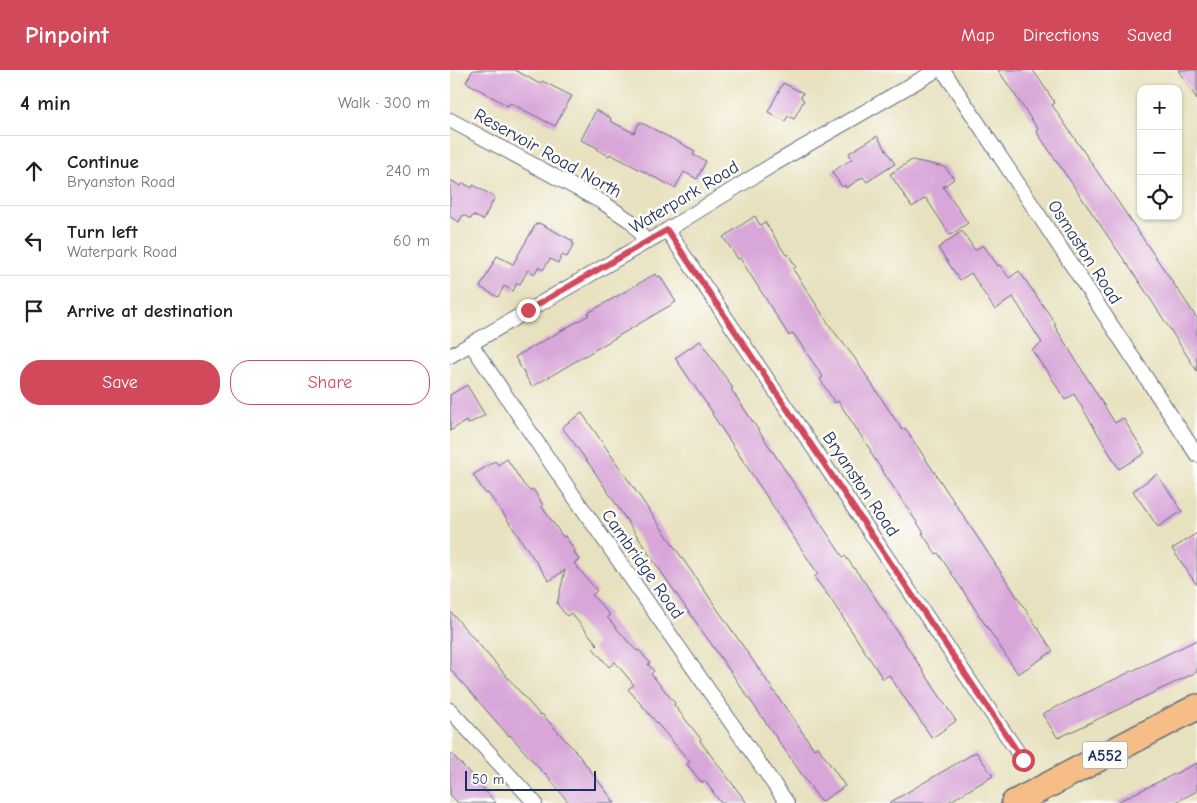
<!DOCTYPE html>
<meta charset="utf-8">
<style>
body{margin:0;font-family:"Comic Neue",sans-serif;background:#f6f6f6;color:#202124}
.controls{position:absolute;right:15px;top:15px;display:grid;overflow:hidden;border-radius:10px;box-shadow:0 1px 4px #0004}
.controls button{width:45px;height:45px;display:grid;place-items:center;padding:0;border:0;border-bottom:1px solid #e0e0e0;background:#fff;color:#202124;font:25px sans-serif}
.scale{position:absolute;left:15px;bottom:12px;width:131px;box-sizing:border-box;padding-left:5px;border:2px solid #1b2f5e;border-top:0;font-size:14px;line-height:18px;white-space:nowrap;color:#1b2f5e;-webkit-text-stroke:4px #fdfcf7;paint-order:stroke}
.stop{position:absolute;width:15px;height:15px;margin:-11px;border:4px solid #d1495b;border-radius:50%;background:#fff}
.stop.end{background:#d1495b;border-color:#fff;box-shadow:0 1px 5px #0008}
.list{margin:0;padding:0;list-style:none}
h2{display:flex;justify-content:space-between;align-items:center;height:65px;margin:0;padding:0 20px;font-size:21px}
h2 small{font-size:16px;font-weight:400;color:#757577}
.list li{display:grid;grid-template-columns:32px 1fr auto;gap:15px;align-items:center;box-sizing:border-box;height:70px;padding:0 20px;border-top:1px solid #e0e0e0}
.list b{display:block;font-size:19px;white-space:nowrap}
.list p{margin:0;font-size:16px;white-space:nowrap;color:#757577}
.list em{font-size:16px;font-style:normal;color:#757577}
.actions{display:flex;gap:10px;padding:15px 20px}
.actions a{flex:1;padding:11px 0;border:1px solid #d1495b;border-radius:20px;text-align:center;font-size:18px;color:#d1495b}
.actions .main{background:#d1495b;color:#fff}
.icon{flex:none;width:28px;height:28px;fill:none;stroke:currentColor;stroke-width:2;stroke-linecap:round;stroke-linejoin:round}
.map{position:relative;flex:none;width:747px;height:733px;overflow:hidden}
header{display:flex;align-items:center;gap:30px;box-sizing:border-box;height:70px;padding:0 25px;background:#d1495b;color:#fff}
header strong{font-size:24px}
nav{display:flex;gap:28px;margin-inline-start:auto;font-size:18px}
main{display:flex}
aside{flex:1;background:#fff}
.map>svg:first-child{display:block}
.building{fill:#d8a6d9}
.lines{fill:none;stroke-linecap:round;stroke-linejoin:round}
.street-casing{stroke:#636d80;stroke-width:16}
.highway-casing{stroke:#636d80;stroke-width:28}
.street{stroke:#fff;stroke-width:14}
.highway{stroke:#f6be86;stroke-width:25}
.route{stroke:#d1495b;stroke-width:6}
.labels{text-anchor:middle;stroke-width:5;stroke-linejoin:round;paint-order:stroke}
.shield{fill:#fdfcf7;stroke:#5f6c8c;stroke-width:1}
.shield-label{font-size:16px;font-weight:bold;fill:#1b2f5e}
.street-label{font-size:18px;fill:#1b2f5e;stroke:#fdfcf7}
</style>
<header>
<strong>Pinpoint</strong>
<nav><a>Map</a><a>Directions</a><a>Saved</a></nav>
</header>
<main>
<aside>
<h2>4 min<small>Walk · 300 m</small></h2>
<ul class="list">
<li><svg class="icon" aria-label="ahead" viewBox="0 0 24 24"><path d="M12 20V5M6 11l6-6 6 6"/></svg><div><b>Continue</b><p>Bryanston Road</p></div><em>240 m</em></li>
<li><svg class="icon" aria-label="left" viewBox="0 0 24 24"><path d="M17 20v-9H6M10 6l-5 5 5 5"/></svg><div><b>Turn left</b><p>Waterpark Road</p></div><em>60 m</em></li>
<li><svg class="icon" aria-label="arrive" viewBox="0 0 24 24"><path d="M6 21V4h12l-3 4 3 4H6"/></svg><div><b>Arrive at destination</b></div></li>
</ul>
<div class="actions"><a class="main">Save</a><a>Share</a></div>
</aside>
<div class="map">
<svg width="747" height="733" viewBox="0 0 747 733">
<rect width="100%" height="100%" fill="#fdfcf7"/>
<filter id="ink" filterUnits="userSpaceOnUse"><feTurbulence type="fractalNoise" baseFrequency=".02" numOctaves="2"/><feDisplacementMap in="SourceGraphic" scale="10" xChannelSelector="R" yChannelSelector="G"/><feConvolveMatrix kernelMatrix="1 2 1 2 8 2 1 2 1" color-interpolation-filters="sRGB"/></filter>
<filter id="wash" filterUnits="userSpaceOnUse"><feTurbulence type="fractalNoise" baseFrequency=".0096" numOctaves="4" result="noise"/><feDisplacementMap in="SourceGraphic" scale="20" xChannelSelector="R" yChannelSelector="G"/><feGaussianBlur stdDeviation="1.12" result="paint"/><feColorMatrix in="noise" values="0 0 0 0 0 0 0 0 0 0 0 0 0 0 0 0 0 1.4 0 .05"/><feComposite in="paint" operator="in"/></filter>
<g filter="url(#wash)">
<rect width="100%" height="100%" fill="#e8e1bf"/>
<g id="blocks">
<path class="building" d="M 23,0 L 65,0 L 90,14 L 92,11 L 122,26 L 105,56 L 60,33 L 58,36 L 16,12 Z
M 548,0 L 583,0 L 605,33 L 602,35 L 747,248 L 747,301 L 694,219 L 586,61 L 588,59 Z
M 728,0 L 747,0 L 747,29 Z
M 333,13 L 353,23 L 351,28 L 354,30 L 344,49 L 338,46 L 335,51 L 318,42 Z
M 146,40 L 161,48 L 160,51 L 184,63 L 190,52 L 245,81 L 243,85 L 256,91 L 247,109 L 234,102 L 225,118 L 160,84 L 159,86 L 147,79 L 148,78 L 131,70 Z
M 427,66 L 445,94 L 417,112 L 413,107 L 396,118 L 395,115 L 392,117 L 382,102 L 402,89 L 399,83 Z
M 462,90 L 495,97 L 504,109 L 493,117 L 518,153 L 500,165 L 476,128 L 462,137 L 440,104 Z
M 0,110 L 11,116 L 13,113 L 22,118 L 23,115 L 45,127 L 33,150 L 23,145 L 21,149 L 13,145 L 9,152 L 0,147 Z
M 305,146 L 310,155 L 315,152 L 336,185 L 338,184 L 346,197 L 343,199 L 382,259 L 404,287 L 452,360 L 455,358 L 603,581 L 568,604 L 488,483 L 486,484 L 472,463 L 474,463 L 420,382 L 421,381 L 388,331 L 385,333 L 370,309 L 373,307 L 343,263 L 339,266 L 290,188 L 288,189 L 273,167 Z
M 89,153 L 123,171 L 122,173 L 124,174 L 117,187 L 112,185 L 108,193 L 100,189 L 93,200 L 88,197 L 85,204 L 78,200 L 70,214 L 67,213 L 63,221 L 54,216 L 48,227 L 30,217 L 47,186 L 63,194 L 86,154 Z
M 512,161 L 525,180 L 533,175 L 548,196 L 550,195 L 559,208 L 569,201 L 606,254 L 604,255 L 665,353 L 673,348 L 695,383 L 669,399 L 624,324 L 615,330 L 595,297 L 594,298 L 582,280 L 592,273 L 563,227 L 545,240 L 521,203 L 510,210 L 488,178 Z
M 205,204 L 207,207 L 210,206 L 226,232 L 82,317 L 65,287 L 139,245 L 138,243 Z
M 250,271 L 283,318 L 281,319 L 393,487 L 395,486 L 416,514 L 506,651 L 482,668 L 439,605 L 433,609 L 380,528 L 364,507 L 368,504 L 262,344 L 263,343 L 225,288 Z
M 17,315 L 35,345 L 18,354 L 16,351 L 0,361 L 0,325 Z
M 132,343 L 364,679 L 368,677 L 395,716 L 371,732 L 207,496 L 142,398 L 112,357 Z
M 57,389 L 74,415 L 80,421 L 83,419 L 93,435 L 92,437 L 113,467 L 115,466 L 125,481 L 124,482 L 129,490 L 124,493 L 147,521 L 142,525 L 160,545 L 157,547 L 181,575 L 187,581 L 189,580 L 200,593 L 198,594 L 204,601 L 201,604 L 225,633 L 224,635 L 251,669 L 250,671 L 297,733 L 271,733 L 255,711 L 252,713 L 237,694 L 240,692 L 178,619 L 184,615 L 175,604 L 165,592 L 159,597 L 143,578 L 147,574 L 121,543 L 117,546 L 107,534 L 115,500 L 99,511 L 52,442 L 38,423 L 36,424 L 23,405 L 45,391 L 48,395 Z
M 707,404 L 732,441 L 708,457 L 683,421 Z
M 747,463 L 747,515 L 722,479 Z
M 0,541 L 90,645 L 92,644 L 127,683 L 165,733 L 119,733 L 95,703 L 94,704 L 60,665 L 59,666 L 0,599 Z
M 747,570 L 747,602 L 608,668 L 592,644 Z
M 0,682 L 16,699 L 46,733 L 8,733 L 0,724 Z
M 526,682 L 543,706 L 497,733 L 439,733 Z
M 747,693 L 747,721 L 724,733 L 665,733 Z"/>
</g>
</g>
<g filter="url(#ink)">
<use href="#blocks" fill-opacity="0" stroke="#636d80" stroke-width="1"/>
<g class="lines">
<defs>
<path id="street" d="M 493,0 L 747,385
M 0,50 L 152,132 L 182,152 L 196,172
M 217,160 L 573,690
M 21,274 L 105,399 L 337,733
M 0,286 L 217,160 L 324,94 L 487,0
M 0,640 L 85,733"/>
<path id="highway" d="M 564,733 L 747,637"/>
</defs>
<use href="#street" class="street-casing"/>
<use href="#highway" class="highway-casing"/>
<use href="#street" class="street"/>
<use href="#highway" class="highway"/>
</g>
</g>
<g class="lines" filter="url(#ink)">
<path class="route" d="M 78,240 L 217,160 L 573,690"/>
</g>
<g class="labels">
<rect class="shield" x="632.5" y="671.5" width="45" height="27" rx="4"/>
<g class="shield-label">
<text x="655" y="691">A552</text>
</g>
<g class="street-label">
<text transform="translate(98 83) rotate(29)" y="6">Reservoir Road North</text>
<text transform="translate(234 127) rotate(-31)" y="6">Waterpark Road</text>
<text transform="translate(635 182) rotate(57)" y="6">Osmaston Road</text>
<text transform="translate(411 414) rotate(56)" y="6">Bryanston Road</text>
<text transform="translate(193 494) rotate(55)" y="6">Cambridge Road</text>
</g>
</g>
</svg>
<div class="controls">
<button>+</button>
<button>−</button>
<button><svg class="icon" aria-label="locate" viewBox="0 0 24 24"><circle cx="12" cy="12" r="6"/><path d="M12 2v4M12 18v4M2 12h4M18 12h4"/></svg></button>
</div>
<div class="scale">50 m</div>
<div class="stop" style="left:573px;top:690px"></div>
<div class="stop end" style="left:78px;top:240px"></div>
</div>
</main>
